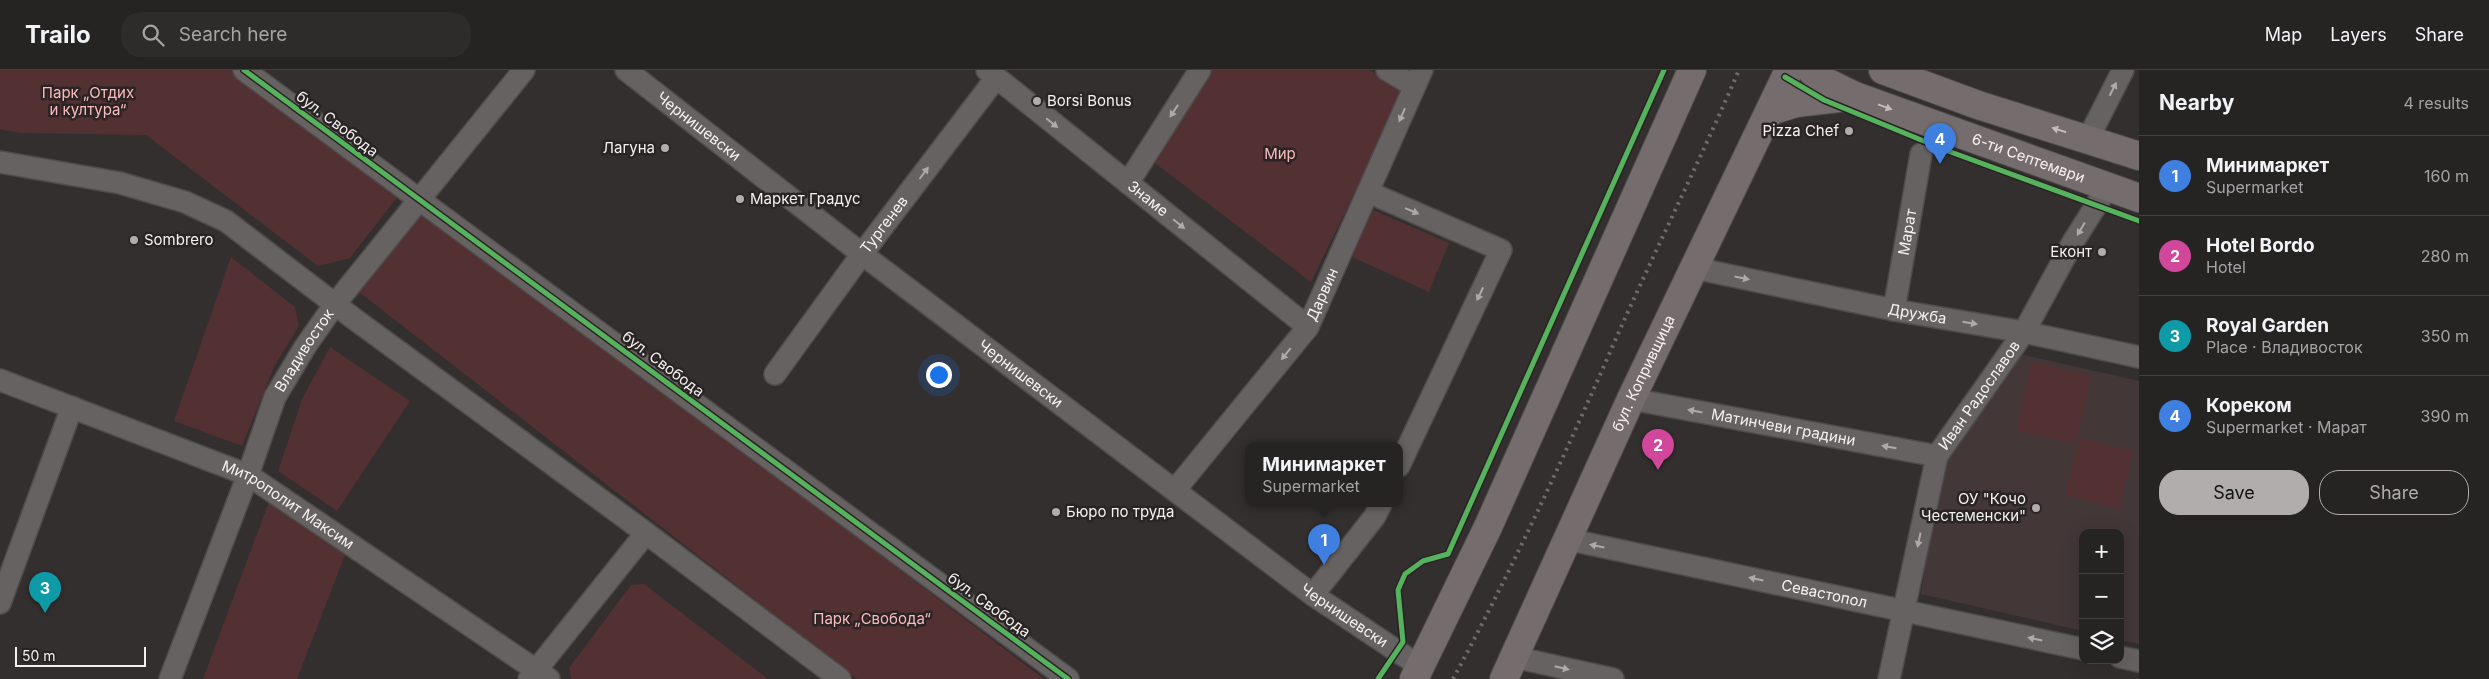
<!DOCTYPE html>
<meta charset="utf-8">
<style>
body{margin:0;font-family:Inter,sans-serif;background:#2e2b2b;color:#f1f3f6}
.controls{position:absolute;right:15px;bottom:15px;display:grid;overflow:hidden;border-radius:10px;box-shadow:0 5px 20px #0002}
.controls button{width:45px;height:45px;display:grid;place-items:center;padding:0;border:0;border-bottom:1px solid #424041;background:#262323;color:#f1f3f6;font:25px sans-serif}
.scale{position:absolute;left:15px;bottom:12px;width:131px;box-sizing:border-box;padding-left:5px;border:2px solid #f5f1f1;border-top:0;font-size:14px;line-height:18px;white-space:nowrap;color:#f5f1f1;-webkit-text-stroke:4px #2a2424;paint-order:stroke}
.you{position:absolute;left:938px;top:304px;width:18px;height:18px;margin:-12px;border:4px solid #fff;border-radius:50%;background:#1a73e8;box-shadow:0 0 0 8px #1a73e833}
.badge{display:grid;place-items:center;width:32px;height:32px;border-radius:50%;background:#b1adad;color:#fff;font-size:16px;font-weight:700}
.pin{position:absolute;translate:-50% -41px;filter:drop-shadow(0 1px 2px #0008)}
.pin::after{content:'';position:absolute;top:26px;width:18px;height:15px;background:inherit;clip-path:polygon(0 0,100% 0,50% 100%)}
.popup{position:absolute;left:1245px;top:372px;width:158px;height:65px;box-sizing:border-box;display:grid;place-content:center;border-radius:10px;background:#262323;filter:drop-shadow(0 1px 4px #0005);font-size:16px;white-space:nowrap;color:#a4a4a6}
.popup b{font-size:19px;color:#f1f3f6}
.popup::after{content:'';position:absolute;left:50%;top:100%;margin-left:-10px;border:10px solid transparent;border-top-color:#262323}
.list{margin:0;padding:0;list-style:none}
h2{display:flex;justify-content:space-between;align-items:center;height:65px;margin:0;padding:0 20px;font-size:21px}
h2 small{font-size:16px;font-weight:400;color:#a4a4a6}
.list li{display:grid;grid-template-columns:32px 1fr auto;gap:15px;align-items:center;box-sizing:border-box;height:80px;padding:0 20px;border-top:1px solid #424041}
.list b{display:block;font-size:19px;white-space:nowrap}
.list p{margin:0;font-size:16px;white-space:nowrap;color:#a4a4a6}
.list em{font-size:16px;font-style:normal;color:#a4a4a6}
.actions{display:flex;gap:10px;padding:15px 20px}
.actions a{flex:1;padding:11px 0;border:1px solid #b1adad;border-radius:20px;text-align:center;font-size:18px;color:#b1adad}
.actions .main{background:#b1adad;color:#111}
.icon{flex:none;width:28px;height:28px;fill:none;stroke:currentColor;stroke-width:2;stroke-linecap:round;stroke-linejoin:round}
.map{position:relative;flex:none;width:2139px;height:609px;overflow:hidden}
header{display:flex;align-items:center;gap:30px;box-sizing:border-box;height:70px;padding:0 25px;background:#262323;border-bottom:1px solid #424041}
header strong{font-size:24px}
nav{display:flex;gap:28px;margin-inline-start:auto;font-size:18px}
.search{width:350px;height:45px;background:#2e2b2b;display:flex;align-items:center;gap:12px;box-sizing:border-box;padding:0 18px;border-radius:20px;color:#a4a4a6;font-size:19px}
main{display:flex}
aside{flex:1;background:#262323}
.map>svg:first-child{display:block}
.built{fill:#433738}
.green{fill:#533032}
.lines{fill:none;stroke-linecap:round;stroke-linejoin:round}
.minor-casing{stroke:#4f4b4b;stroke-width:24}
.major-casing{stroke:#4f4b4b;stroke-width:30}
.minor{stroke:#666262;stroke-width:21}
.major{stroke:#756c6d;stroke-width:28}
.rail{stroke:#6e6b6b;stroke-width:4;stroke-dasharray:2.5 5;stroke-linecap:butt}
.cycleway-casing{stroke:#2a2424;stroke-width:8}
.cycleway{stroke:#56b35d;stroke-width:5}
.oneway{fill:#aeaaaa}
.oneway2{fill:#c2bcbc}
.poi-dot{fill:#b1adad;stroke:#2a2424;stroke-width:2}
.labels{text-anchor:middle;stroke-width:5;stroke-linejoin:round;paint-order:stroke}
.park-label{font-size:15px;fill:#fdbabc;stroke:#2a2424}
.poi-label{font-size:15px;fill:#f5f1f1;stroke:#2a2424;text-anchor:start}
.street-label{font-size:15px;fill:#f5f1f1;stroke:#2a2424}
</style>
<header>
<strong>Trailo</strong>
<div class="search"><svg class="icon" aria-label="search" viewBox="0 0 24 24"><circle cx="10" cy="10" r="6"/><path d="M15 15l6 6"/></svg>Search here</div>
<nav><a>Map</a><a>Layers</a><a>Share</a></nav>
</header>
<main>
<div class="map">
<svg width="2139" height="609" viewBox="0 0 2139 609">
<rect width="100%" height="100%" fill="#332f2f"/>
<path class="built" d="M 2020,284 L 2139,311 L 2139,574 L 2120,570 L 2120,463 L 2083,463 L 2083,561 L 1921,524 L 1941,400 Z"/>
<path class="green" d="M 0,0 L 234,0 L 399,125 L 350,188 L 318,196 L 146,65 L 19,63 L 0,59 Z
M 1208,0 L 1369,0 L 1405,20 L 1311,212 L 1151,90 Z
M 423,138 L 1044,609 L 857,609 L 359,222 Z
M 1373,140 L 1449,173 L 1429,222 L 1352,187 Z
M 231,187 L 295,237 L 299,256 L 274,297 L 242,376 L 174,351 Z
M 330,277 L 410,331 L 337,441 L 278,401 L 302,329 Z
M 2032,292 L 2091,306 L 2075,374 L 2016,360 Z
M 2080,368 L 2133,381 L 2119,439 L 2065,425 Z
M 270,429 L 345,485 L 297,609 L 203,609 Z
M 644,514 L 768,609 L 571,609 L 569,598 L 631,515 Z"/>
<g class="lines">
<defs>
<g id="minor">
<path d="M 244,0 L 1068,609"/>
<path id="s1" d="M 626,0 L 862,184 L 1313,525 L 1421,597"/>
<path id="s2" d="M 987,0 L 1308,257"/>
<path d="M 1387,0 L 1414,16"/>
<path d="M 2088,69 L 2123,0"/>
<path d="M 0,92 L 120,113 L 185,132 L 226,151 L 353,248 L 646,463 L 840,609"/>
<path d="M 1128,113 L 1200,0"/>
<path d="M 1368,122 L 1501,180 L 1399,396"/>
<path id="s3" d="M 1694,198 L 1894,240 L 2024,262 L 2139,287"/>
<path id="s4" d="M 1894,240 L 1921,84"/>
<path id="s5" d="M 775,304 L 862,184 L 996,8"/>
<path id="s6" d="M 0,310 L 248,405 L 549,609"/>
<path id="s7" d="M 1631,329 L 1937,386"/>
<path id="s8" d="M 1175,420 L 1308,257 L 1422,0"/>
<path id="s9" d="M 1566,469 L 2083,579"/>
<path d="M 1313,525 L 1375,446 L 1381,434"/>
<path d="M 0,533 L 72,337"/>
<path d="M 1514,587 L 1613,609"/>
<path d="M 2120,587 L 2139,591"/>
<path id="s10" d="M 170,609 L 248,405 L 275,327 L 305,277 L 335,234 L 524,0"/>
<path d="M 529,609 L 646,463"/>
<path id="s11" d="M 1889,609 L 1937,386 L 2024,262 L 2073,172 L 2107,118"/>
</g>
<g id="major">
<path id="s12" d="M 1811,0 L 1818,8 L 1855,26 L 2139,128"/>
<path d="M 1883,0 L 1978,35 L 2139,86"/>
<path d="M 1770,41 L 1796,33 L 1855,26"/>
<path d="M 1414,609 L 1488,457 L 1692,0"/>
<path id="s13" d="M 1504,609 L 1631,329 L 1789,0"/>
</g>
</defs>
<use href="#minor" class="minor-casing"/>
<use href="#major" class="major-casing"/>
<use href="#minor" class="minor"/>
<use href="#major" class="major"/>
<path class="rail" d="M 1453,609 C 1508,507 1557,402 1604,296 C 1647,196 1696,100 1739,0"/>
<defs>
<path id="cycleway" d="M 244,0 L 1068,609
M 1785,7 L 1824,30 L 1948,81 L 2139,151
M 1378,609 L 1403,572 L 1398,520 L 1405,504 L 1423,491 L 1448,484 L 1664,0"/>
</defs>
<use href="#cycleway" class="cycleway-casing"/>
<use href="#cycleway" class="cycleway"/>
</g>
<defs><path id="oneway-solid" d="M-6-.8H1V-3.2L6.5 0L1 3.2V.8H-6Z" transform="scale(1.25)"/></defs>
<g class="oneway">
<use href="#oneway-solid" transform="translate(2113 19) rotate(-63)"/>
<use href="#oneway-solid" transform="translate(1174 41) rotate(123)"/>
<use href="#oneway-solid" transform="translate(1402 45) rotate(114)"/>
<use href="#oneway-solid" transform="translate(1052 53) rotate(39)"/>
<use href="#oneway-solid" transform="translate(924 103) rotate(-53)"/>
<use href="#oneway-solid" transform="translate(1412 141) rotate(23)"/>
<use href="#oneway-solid" transform="translate(1179 154) rotate(39)"/>
<use href="#oneway-solid" transform="translate(2081 159) rotate(121)"/>
<use href="#oneway-solid" transform="translate(1742 208) rotate(12)"/>
<use href="#oneway-solid" transform="translate(1480 224) rotate(115)"/>
<use href="#oneway-solid" transform="translate(1970 253) rotate(9)"/>
<use href="#oneway-solid" transform="translate(1286 284) rotate(129)"/>
<use href="#oneway-solid" transform="translate(1695 341) rotate(-169)"/>
<use href="#oneway-solid" transform="translate(1889 377) rotate(-170)"/>
<use href="#oneway-solid" transform="translate(1919 470) rotate(102)"/>
<use href="#oneway-solid" transform="translate(1597 476) rotate(-168)"/>
<use href="#oneway-solid" transform="translate(1756 509) rotate(-168)"/>
<use href="#oneway-solid" transform="translate(2035 569) rotate(-168)"/>
<use href="#oneway-solid" transform="translate(1562 598) rotate(13)"/>
</g>
<g class="oneway2">
<use href="#oneway-solid" transform="translate(1885 37) rotate(20)"/>
<use href="#oneway-solid" transform="translate(2059 60) rotate(-163)"/>
</g>
<g class="poi-dot">
<circle cx="1037" cy="31" r="5"/>
<circle cx="1849" cy="61" r="5"/>
<circle cx="665" cy="78" r="5"/>
<circle cx="740" cy="129" r="5"/>
<circle cx="134" cy="170" r="5"/>
<circle cx="2102" cy="182" r="5"/>
<circle cx="2036" cy="438" r="5"/>
<circle cx="1056" cy="442" r="5"/>
</g>
<g class="labels">
<g class="park-label">
<text x="88" y="28">Парк „Отдих<tspan x="88" dy="17">и култура“</tspan></text>
<text x="1280" y="89">Мир</text>
<text x="872" y="554">Парк „Свобода“</text>
</g>
<g class="poi-label">
<text x="1047" y="36">Borsi Bonus</text>
<text x="1839" y="66" text-anchor="end">Pizza Chef</text>
<text x="655" y="83" text-anchor="end">Лагуна</text>
<text x="750" y="134">Маркет Градус</text>
<text x="144" y="175">Sombrero</text>
<text x="2092" y="187" text-anchor="end">Еконт</text>
<text x="2026" y="434" text-anchor="end">ОУ "Кочо<tspan x="2026" dy="17">Честеменски"</tspan></text>
<text x="1066" y="447">Бюро по труда</text>
</g>
<g class="street-label">
<text transform="translate(337 54) rotate(37)" y="5">бул. Свобода</text>
<text dy="5" stroke="none"><textPath href="#s1" startOffset="92">Чернишевски</textPath></text>
<text dy="5" stroke="none"><textPath href="#s12" startOffset="236">6-ти Септември</textPath></text>
<text dy="5" stroke="none"><textPath href="#s2" startOffset="206">Знаме</textPath></text>
<text dy="5" stroke="none"><textPath href="#s5" startOffset="185">Тургенев</textPath></text>
<text dy="5" stroke="none"><textPath href="#s4" startOffset="79">Марат</textPath></text>
<text dy="5" stroke="none"><textPath href="#s8" startOffset="246">Дарвин</textPath></text>
<text dy="5" stroke="none"><textPath href="#s3" startOffset="228">Дружба</textPath></text>
<text dy="5" stroke="none"><textPath href="#s10" startOffset="356">Владивосток</textPath></text>
<text transform="translate(663 294) rotate(37)" y="5">бул. Свобода</text>
<text dy="5" stroke="none"><textPath href="#s1" startOffset="498">Чернишевски</textPath></text>
<text dy="5" stroke="none"><textPath href="#s13" startOffset="336">бул. Копривщица</textPath></text>
<text dy="5" stroke="none"><textPath href="#s11" startOffset="302">Иван Радославов</textPath></text>
<text dy="5" stroke="none"><textPath href="#s7" startOffset="155">Матинчеви градини</textPath></text>
<text dy="5" stroke="none"><textPath href="#s6" startOffset="315">Митрополит Максим</textPath></text>
<text dy="5" stroke="none"><textPath href="#s9" startOffset="264">Севастопол</textPath></text>
<text transform="translate(989 535) rotate(36)" y="5">бул. Свобода</text>
<text dy="5" stroke="none"><textPath href="#s1" startOffset="902">Чернишевски</textPath></text>
</g>
</g>
</svg>
<div class="controls">
<button>+</button>
<button>−</button>
<button><svg class="icon" aria-label="layers" viewBox="0 0 24 24"><path d="M12 4l9 5-9 5-9-5zM3 14l9 5 9-5"/></svg></button>
</div>
<div class="scale">50 m</div>
<div class="you"></div>
<div class="pin badge" style="left:1324px;top:495px;background:#3f7fe0">1</div>
<div class="popup"><b>Минимаркет</b>Supermarket</div>
<div class="pin badge" style="left:1658px;top:400px;background:#d1479c">2</div>
<div class="pin badge" style="left:45px;top:543px;background:#0f9aa8">3</div>
<div class="pin badge" style="left:1940px;top:94px;background:#3f7fe0">4</div>
</div>
<aside>
<h2>Nearby<small>4 results</small></h2>
<ul class="list">
<li><span class="badge" style="background:#3f7fe0">1</span><div><b>Минимаркет</b><p>Supermarket</p></div><em>160 m</em></li>
<li><span class="badge" style="background:#d1479c">2</span><div><b>Hotel Bordo</b><p>Hotel</p></div><em>280 m</em></li>
<li><span class="badge" style="background:#0f9aa8">3</span><div><b>Royal Garden</b><p>Place · Владивосток</p></div><em>350 m</em></li>
<li><span class="badge" style="background:#3f7fe0">4</span><div><b>Кореком</b><p>Supermarket · Марат</p></div><em>390 m</em></li>
</ul>
<div class="actions"><a class="main">Save</a><a>Share</a></div>
</aside>
</main>
